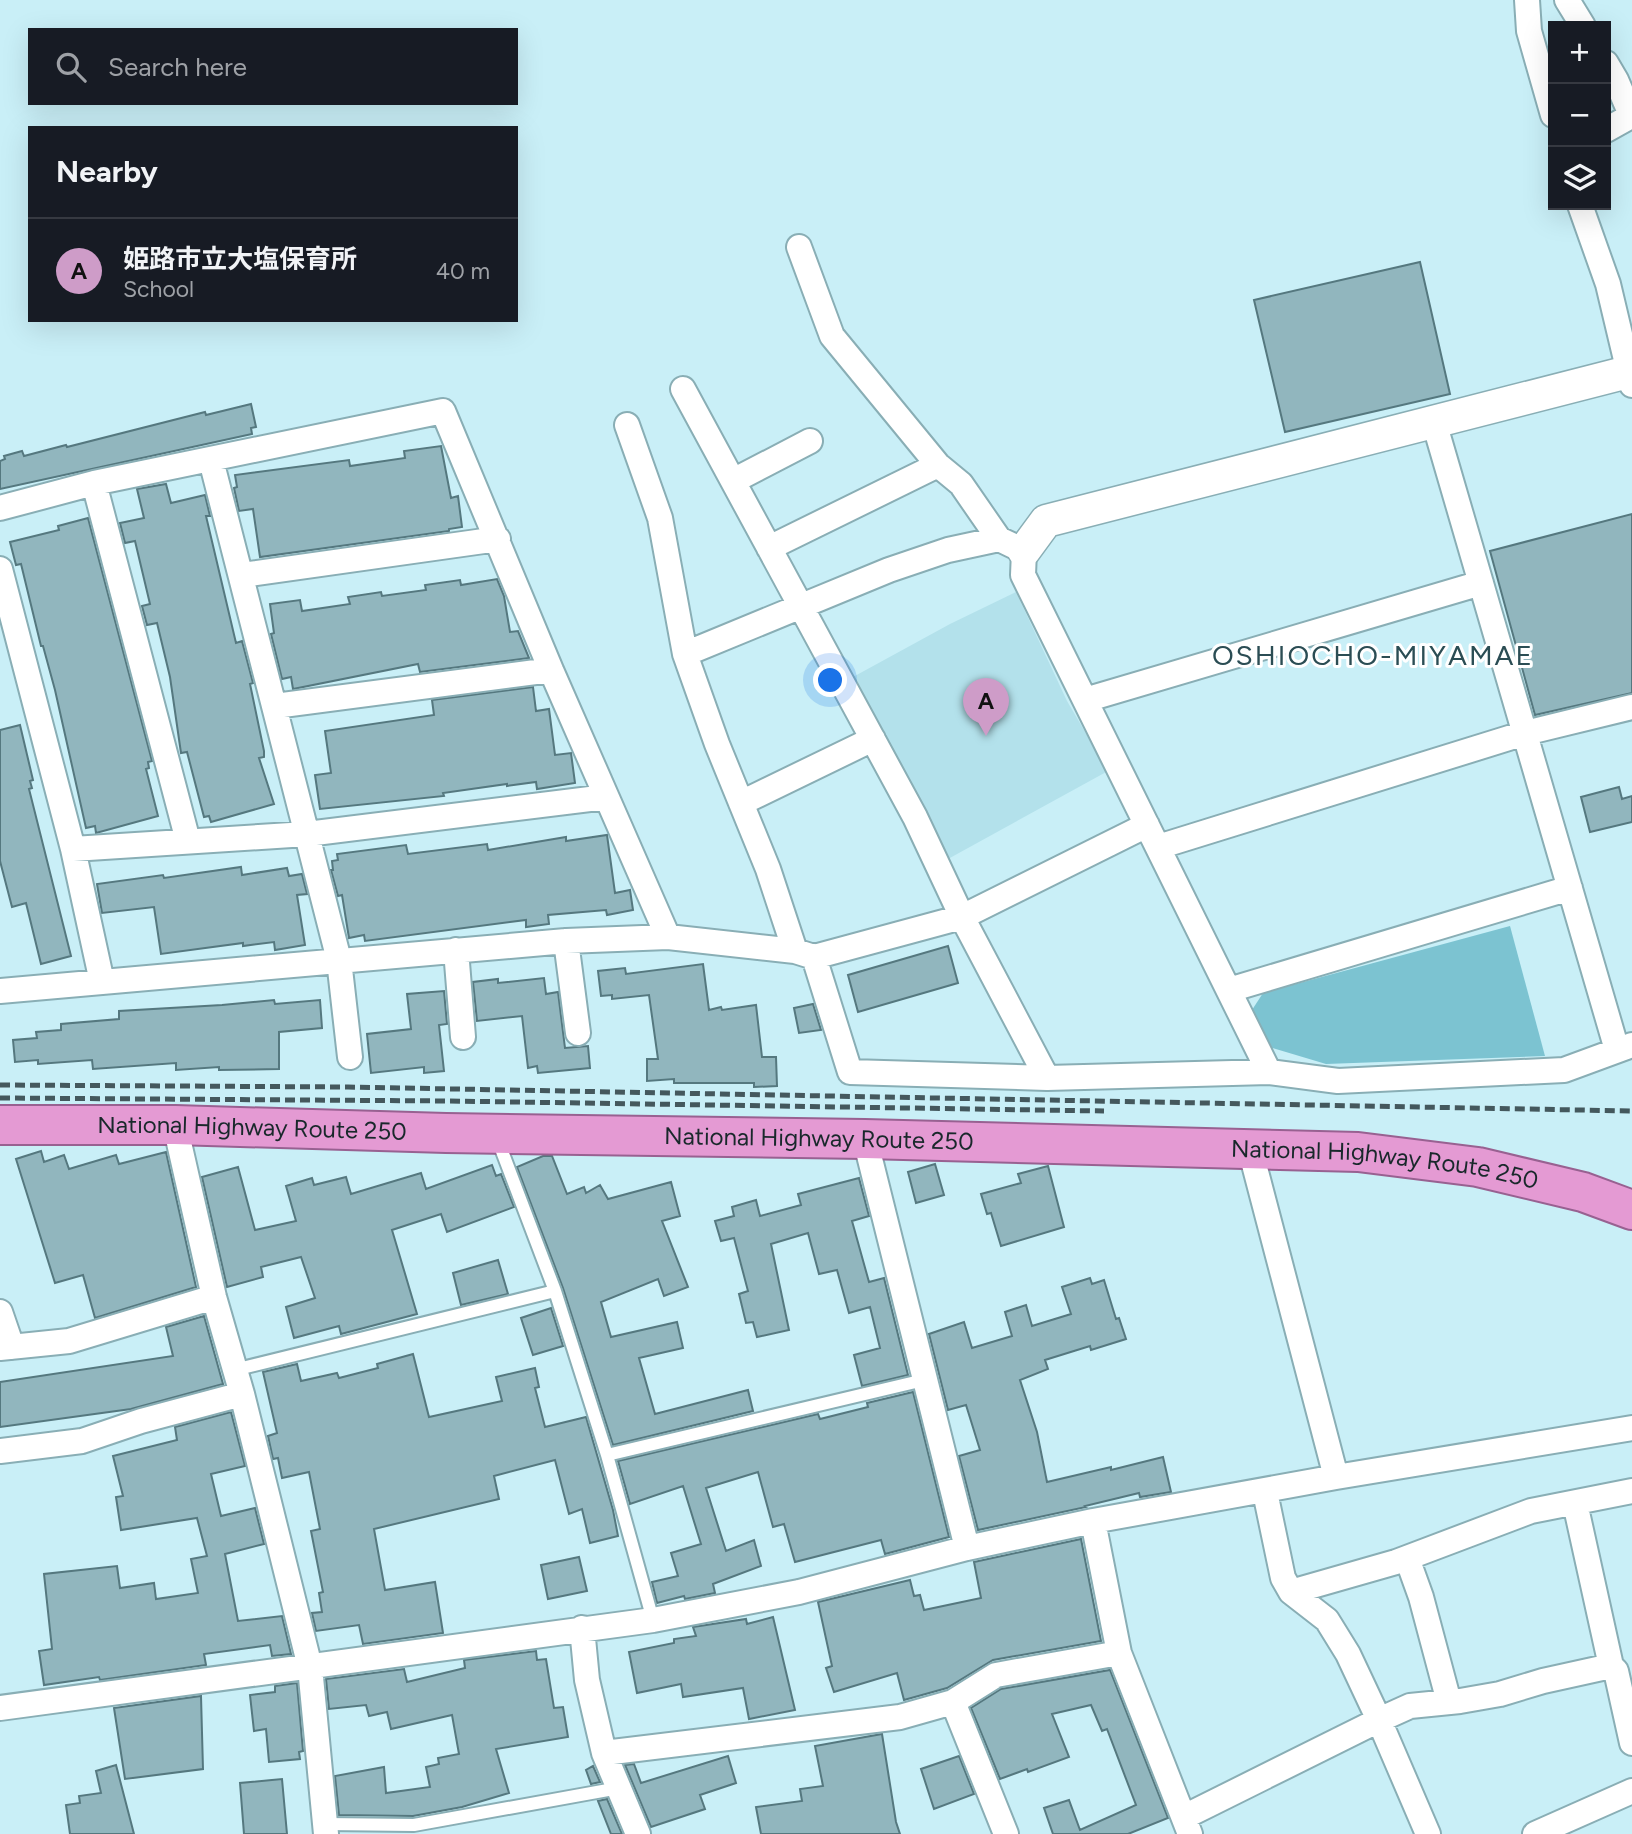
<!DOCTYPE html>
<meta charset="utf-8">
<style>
body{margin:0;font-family:Figtree,"Noto Sans JP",sans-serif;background:#20242c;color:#f1f3f6}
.controls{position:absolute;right:21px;top:21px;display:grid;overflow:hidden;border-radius:0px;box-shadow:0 7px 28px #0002}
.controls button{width:63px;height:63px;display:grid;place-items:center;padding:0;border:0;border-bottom:2px solid #363941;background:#171b24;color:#f1f3f6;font:35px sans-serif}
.you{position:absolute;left:831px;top:681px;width:24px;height:24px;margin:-18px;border:5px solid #fff;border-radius:50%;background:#1a73e8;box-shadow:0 0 0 10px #1a73e833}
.badge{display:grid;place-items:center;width:46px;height:46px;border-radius:50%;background:#ce9cc8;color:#111;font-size:23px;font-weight:700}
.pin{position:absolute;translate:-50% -58px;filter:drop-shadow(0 2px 4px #0008)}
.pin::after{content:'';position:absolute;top:37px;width:24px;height:21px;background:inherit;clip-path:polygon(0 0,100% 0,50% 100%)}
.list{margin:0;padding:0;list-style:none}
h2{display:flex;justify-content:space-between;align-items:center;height:91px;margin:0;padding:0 28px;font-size:30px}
h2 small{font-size:23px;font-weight:400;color:#9ea1a6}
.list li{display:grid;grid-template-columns:46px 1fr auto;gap:21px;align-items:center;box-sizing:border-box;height:105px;padding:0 28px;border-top:2px solid #363941}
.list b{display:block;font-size:26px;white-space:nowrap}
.list p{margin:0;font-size:23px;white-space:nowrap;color:#9ea1a6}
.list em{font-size:23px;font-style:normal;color:#9ea1a6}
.icon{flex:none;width:38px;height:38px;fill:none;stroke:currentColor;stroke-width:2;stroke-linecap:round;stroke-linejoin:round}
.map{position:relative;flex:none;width:1632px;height:1834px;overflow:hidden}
.search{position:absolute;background:#171b24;box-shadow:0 7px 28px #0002;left:28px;top:28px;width:490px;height:77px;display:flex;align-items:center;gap:18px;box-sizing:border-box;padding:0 24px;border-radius:0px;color:#9ea1a6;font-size:26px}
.panel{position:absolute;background:#171b24;box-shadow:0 7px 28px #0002;left:28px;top:126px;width:490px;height:196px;border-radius:0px}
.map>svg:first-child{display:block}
.built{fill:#b3e1eb}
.green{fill:#7cc3d1}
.building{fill:#91b6be;stroke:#55787f;stroke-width:2}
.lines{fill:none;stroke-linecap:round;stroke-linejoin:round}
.service-casing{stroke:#89aeb5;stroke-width:16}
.minor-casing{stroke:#89aeb5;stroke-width:28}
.tertiary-casing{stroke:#89aeb5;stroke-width:35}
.trunk-casing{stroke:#986191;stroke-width:42}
.service{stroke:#fff;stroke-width:12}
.minor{stroke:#fff;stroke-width:24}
.tertiary{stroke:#fff;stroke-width:32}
.trunk{stroke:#e49ad3;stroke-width:38}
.rail{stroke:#44585d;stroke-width:5;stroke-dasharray:10 5;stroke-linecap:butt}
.labels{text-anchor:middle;stroke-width:6;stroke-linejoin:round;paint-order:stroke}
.street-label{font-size:24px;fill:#19282b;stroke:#fff}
.quarter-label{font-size:28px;letter-spacing:2px;fill:#2b4d54;stroke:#fff}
</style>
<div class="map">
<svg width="1632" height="1834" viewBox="0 0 1632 1834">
<rect width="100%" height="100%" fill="#c9eff7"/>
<path class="built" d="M 1016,592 L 1067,701 L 1108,771 L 948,859 L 853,677 L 950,624 Z"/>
<path class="green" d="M 1510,926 L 1545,1056 L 1326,1064 L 1266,1046 L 1252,1010 L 1263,993 Z"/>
<path class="building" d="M 1420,262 L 1450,394 L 1285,432 L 1254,300 Z
M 251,404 L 256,427 L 251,428 L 252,434 L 0,489 L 0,461 L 5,459 L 4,456 L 22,451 L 24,456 L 66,445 L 67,447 L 205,412 L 206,415 Z
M 441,446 L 451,498 L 458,496 L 462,527 L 449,529 L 449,531 L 260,557 L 253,509 L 239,511 L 234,488 L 237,487 L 235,475 L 349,460 L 350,466 L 405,458 L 404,451 Z
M 166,484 L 171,503 L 205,495 L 210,516 L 206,516 L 236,643 L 242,641 L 253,683 L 250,684 L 264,751 L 264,757 L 259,758 L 274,804 L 211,822 L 209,816 L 204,817 L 187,752 L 181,753 L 170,677 L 157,623 L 147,625 L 142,606 L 150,604 L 135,541 L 125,543 L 120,523 L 144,518 L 137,489 Z
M 1632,514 L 1632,693 L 1535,715 L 1490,551 Z
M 88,518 L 152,761 L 148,762 L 149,768 L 146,769 L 158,816 L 96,833 L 95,826 L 86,828 L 55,690 L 43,646 L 41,646 L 21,564 L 16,565 L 10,542 L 59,530 L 58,526 Z
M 497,579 L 504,596 L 510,632 L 518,631 L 529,658 L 420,672 L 418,664 L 293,689 L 291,677 L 282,679 L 271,634 L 274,633 L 270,604 L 300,600 L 302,611 L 350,604 L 348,597 L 381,592 L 382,596 L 426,590 L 425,585 L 460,580 L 461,585 Z
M 533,687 L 536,711 L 549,709 L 555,755 L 571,753 L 575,783 L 537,789 L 536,782 L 507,786 L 507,784 L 443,793 L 444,796 L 320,809 L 315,775 L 331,773 L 325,731 L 434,715 L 432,700 Z
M 20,725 L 33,780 L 30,781 L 32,788 L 29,789 L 71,956 L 41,964 L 26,903 L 12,907 L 0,861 L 0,730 Z
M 1619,787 L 1622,799 L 1632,796 L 1632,822 L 1590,832 L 1581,797 Z
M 607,835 L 615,893 L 630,890 L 633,910 L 607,915 L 606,910 L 548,915 L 549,924 L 526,927 L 526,920 L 365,941 L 364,935 L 349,938 L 342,895 L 338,896 L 331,870 L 333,870 L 332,861 L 338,860 L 337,854 L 406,845 L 408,854 L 487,844 L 488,850 L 566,837 L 566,841 Z
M 241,867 L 242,875 L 287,868 L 289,876 L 302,874 L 307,894 L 297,895 L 305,945 L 275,950 L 274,942 L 243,946 L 243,943 L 161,954 L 154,907 L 102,913 L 97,884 L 163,875 L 164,878 Z
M 948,946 L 958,983 L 858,1012 L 848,975 Z
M 703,964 L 709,1010 L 721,1007 L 722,1010 L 756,1005 L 762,1057 L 776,1057 L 777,1086 L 754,1087 L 754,1083 L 674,1083 L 674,1079 L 647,1081 L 647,1059 L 658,1059 L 649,995 L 612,999 L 612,995 L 601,996 L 598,971 L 625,968 L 626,974 Z
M 544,978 L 546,994 L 558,992 L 565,1048 L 588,1046 L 590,1068 L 538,1073 L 537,1066 L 528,1068 L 522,1016 L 477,1021 L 473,982 L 498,979 L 498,983 Z
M 444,991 L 447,1024 L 439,1025 L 444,1071 L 424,1073 L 424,1067 L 371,1073 L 367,1034 L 411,1029 L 407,994 Z
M 274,1000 L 275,1004 L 320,1000 L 322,1028 L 279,1032 L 279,1069 L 219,1070 L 219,1067 L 176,1070 L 176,1063 L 93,1069 L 92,1060 L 38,1064 L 38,1060 L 15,1062 L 13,1040 L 37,1038 L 36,1032 L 61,1030 L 61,1024 L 119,1019 L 119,1011 L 222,1005 Z
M 813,1004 L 821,1030 L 799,1033 L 794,1008 Z
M 41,1151 L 44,1162 L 64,1155 L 69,1169 L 116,1155 L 119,1164 L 166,1152 L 196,1287 L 95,1318 L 83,1275 L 55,1283 L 16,1159 Z
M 543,1156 L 552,1156 L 567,1194 L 584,1187 L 586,1193 L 600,1185 L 608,1199 L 671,1182 L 680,1216 L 662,1221 L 688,1287 L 664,1296 L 658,1279 L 601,1302 L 611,1337 L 677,1322 L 683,1348 L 639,1358 L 655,1414 L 748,1390 L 753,1411 L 613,1445 L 563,1288 L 517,1167 Z
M 935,1164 L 944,1195 L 916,1203 L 908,1172 Z
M 492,1165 L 496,1176 L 501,1174 L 514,1207 L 447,1232 L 441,1214 L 392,1230 L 417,1314 L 341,1334 L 339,1326 L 294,1338 L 286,1307 L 315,1298 L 301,1257 L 261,1267 L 263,1277 L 227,1287 L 202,1177 L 238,1167 L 255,1230 L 296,1221 L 286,1186 L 312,1178 L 314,1185 L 346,1177 L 351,1194 L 421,1173 L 426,1189 Z
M 1048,1166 L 1064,1227 L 1001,1246 L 991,1213 L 987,1214 L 981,1194 L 1021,1183 L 1018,1174 Z
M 859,1178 L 869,1216 L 852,1221 L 869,1282 L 884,1278 L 908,1375 L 862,1386 L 854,1355 L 880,1348 L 870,1307 L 849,1313 L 837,1270 L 819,1274 L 808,1233 L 771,1244 L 789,1330 L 757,1337 L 753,1322 L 746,1323 L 739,1294 L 748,1291 L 734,1238 L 721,1241 L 715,1221 L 734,1216 L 732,1207 L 756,1200 L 760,1216 L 801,1205 L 798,1194 Z
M 498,1260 L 508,1294 L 461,1305 L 453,1273 Z
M 1090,1278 L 1092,1284 L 1104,1280 L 1116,1319 L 1119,1318 L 1126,1339 L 1091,1350 L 1090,1346 L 1045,1360 L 1048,1369 L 1020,1380 L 1037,1432 L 1047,1482 L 1111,1467 L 1111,1470 L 1163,1457 L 1171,1492 L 1140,1497 L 1139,1493 L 1085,1506 L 1086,1507 L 978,1530 L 959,1456 L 980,1450 L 966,1405 L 948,1410 L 929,1334 L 964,1322 L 972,1348 L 1012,1336 L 1005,1312 L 1026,1305 L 1032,1326 L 1071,1314 L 1062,1287 Z
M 551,1308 L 563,1346 L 533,1355 L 521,1318 Z
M 204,1316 L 223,1384 L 131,1409 L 0,1427 L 0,1382 L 173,1356 L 166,1327 Z
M 413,1354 L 429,1417 L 502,1401 L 496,1377 L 535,1368 L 539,1387 L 535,1388 L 545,1427 L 586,1417 L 613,1510 L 618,1536 L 590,1543 L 582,1509 L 569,1514 L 555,1460 L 494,1476 L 499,1499 L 374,1529 L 385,1590 L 435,1582 L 443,1633 L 363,1644 L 359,1625 L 316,1631 L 312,1613 L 322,1612 L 319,1593 L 323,1592 L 311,1531 L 320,1529 L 309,1472 L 282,1478 L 278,1458 L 273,1459 L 268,1436 L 277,1433 L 263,1372 L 297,1364 L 301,1381 L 337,1373 L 339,1378 L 378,1368 L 377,1364 Z
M 913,1392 L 949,1537 L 885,1554 L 881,1540 L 795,1562 L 784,1524 L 773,1527 L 758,1472 L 706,1488 L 726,1551 L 754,1540 L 761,1566 L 713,1584 L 715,1593 L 685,1599 L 684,1596 L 657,1603 L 652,1582 L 678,1576 L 671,1553 L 701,1544 L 683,1486 L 630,1504 L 618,1461 L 818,1414 L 820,1419 L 868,1407 L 867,1403 Z
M 231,1412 L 245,1466 L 211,1474 L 221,1516 L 255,1508 L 264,1544 L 225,1554 L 238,1621 L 282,1616 L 291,1654 L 272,1656 L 270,1645 L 204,1654 L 206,1665 L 100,1680 L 99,1677 L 44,1685 L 39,1651 L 52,1649 L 44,1574 L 117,1566 L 120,1588 L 154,1583 L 156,1599 L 198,1593 L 191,1559 L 207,1556 L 197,1518 L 121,1530 L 116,1497 L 123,1496 L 113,1456 L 177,1440 L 175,1427 Z
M 1081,1539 L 1101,1641 L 993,1660 L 947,1688 L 904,1700 L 897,1673 L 834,1692 L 826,1668 L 832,1666 L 818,1602 L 910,1580 L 914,1596 L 920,1595 L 924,1610 L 981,1598 L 974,1562 Z
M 579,1557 L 587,1591 L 548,1599 L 541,1565 Z
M 773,1617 L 795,1710 L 749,1719 L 743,1688 L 683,1697 L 681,1684 L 637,1693 L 629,1652 L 674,1643 L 674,1639 L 696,1636 L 693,1627 L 746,1619 L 747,1624 Z
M 536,1651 L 537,1660 L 546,1659 L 554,1708 L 563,1707 L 568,1737 L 496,1749 L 509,1793 L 462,1807 L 413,1816 L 339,1815 L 335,1776 L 384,1767 L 386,1793 L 430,1787 L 426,1767 L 439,1764 L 438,1758 L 459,1754 L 452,1715 L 391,1729 L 387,1712 L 369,1716 L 366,1705 L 329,1709 L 326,1679 L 404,1669 L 407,1682 L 465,1668 L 464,1660 Z
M 1110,1670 L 1168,1818 L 1128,1834 L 1053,1834 L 1044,1808 L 1069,1800 L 1080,1830 L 1136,1805 L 1107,1729 L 1102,1731 L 1091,1705 L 1052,1714 L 1069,1757 L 1028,1772 L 1027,1769 L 1000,1779 L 971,1708 L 1001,1689 Z
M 297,1683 L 303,1751 L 299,1752 L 300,1759 L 269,1762 L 266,1729 L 254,1731 L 250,1695 L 275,1692 L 275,1686 Z
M 201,1696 L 203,1769 L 125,1779 L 114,1708 Z
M 882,1734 L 896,1822 L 900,1834 L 761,1834 L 756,1807 L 802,1801 L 800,1789 L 823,1786 L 815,1746 Z
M 728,1756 L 736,1783 L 700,1795 L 705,1809 L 651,1827 L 625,1765 L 634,1764 L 641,1783 Z
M 959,1756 L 974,1794 L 934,1809 L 921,1769 Z
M 116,1765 L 134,1834 L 70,1834 L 66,1805 L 80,1803 L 79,1796 L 101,1793 L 96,1771 Z
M 593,1766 L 600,1782 L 591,1784 L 586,1770 Z
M 282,1779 L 287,1834 L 244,1834 L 240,1783 Z
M 607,1799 L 622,1834 L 611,1834 L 598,1801 Z"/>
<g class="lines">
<defs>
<path id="service" d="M 497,1138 L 555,1291 L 607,1455 L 653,1620
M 234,1370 L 555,1291
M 607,1455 L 924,1380
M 326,1824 L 414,1825 L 619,1788"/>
<path id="minor" d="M 1527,0 L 1529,31 L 1553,115
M 1567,0 L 1583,26
M 1606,63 L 1616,80 L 1632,117
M 1606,130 L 1631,116
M 1580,205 L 1608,284 L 1632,385
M 799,247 L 832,336 L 938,465 L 961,484 L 999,539
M 683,389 L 915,817 L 962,917 L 1047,1078
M 1434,422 L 1617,1050
M 627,425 L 660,518 L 685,654 L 717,744 L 768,869 L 795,951
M 211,460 L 339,960 L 350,1057
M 733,481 L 810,441
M 94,483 L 188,841
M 0,508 L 94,483 L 443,411 L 551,670 L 668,937
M 769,548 L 938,465
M 0,569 L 73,849 L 102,982
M 242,575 L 498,539
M 685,654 L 889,570 L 948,550 L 999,539 L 1024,551 L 1023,575 L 1269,1072 L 1338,1081 L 1564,1070 L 1632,1045
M 1085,700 L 1481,583
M 275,706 L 551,670
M 741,803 L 873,739
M 1158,847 L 1525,733 L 1632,707
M 73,849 L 307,834 L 606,797
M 566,941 L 578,1033
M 456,950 L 463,1037
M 814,957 L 850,1072 L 1047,1078 L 1269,1072
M 1229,990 L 1570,888
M 0,991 L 566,941 L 668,937 L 795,951 L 814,957 L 962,917 L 1147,825
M 175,1125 L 214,1297 L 242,1394 L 310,1667 L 326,1834
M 865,1139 L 967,1548
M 1250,1149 L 1336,1477
M 0,1312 L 12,1347
M 0,1348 L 69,1341 L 214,1297
M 0,1451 L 82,1441 L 141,1421 L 242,1394
M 1575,1503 L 1611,1666 L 1616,1671 L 1632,1743
M 1093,1521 L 1119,1653 L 1190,1834
M 1407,1558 L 1421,1597 L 1449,1702
M 1291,1592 L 1396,1562 L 1531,1511 L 1632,1491
M 582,1628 L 587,1680 L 604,1753 L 638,1834
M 953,1702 L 996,1675 L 1119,1653
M 0,1708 L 653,1620 L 799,1592 L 967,1548 L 1093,1521 L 1336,1477 L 1632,1428
M 604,1753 L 900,1717 L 953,1702 L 1006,1834
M 1184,1817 L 1379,1720 L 1348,1654 L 1327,1620 L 1291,1592 L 1283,1578 L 1265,1492
M 1428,1834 L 1379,1720 L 1410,1706 L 1460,1701 L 1500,1694 L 1543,1681 L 1611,1666
M 1535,1834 L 1632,1791"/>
<path id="tertiary" d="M 1024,551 L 1046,521 L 1632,371"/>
<g id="trunk">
<path id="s1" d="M 0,1125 L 175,1125 L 446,1133 L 865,1139 L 1358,1152 L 1478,1167 L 1583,1192 L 1632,1210"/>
</g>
</defs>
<use href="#service" class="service-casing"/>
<use href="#minor" class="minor-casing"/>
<use href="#tertiary" class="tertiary-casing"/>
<use href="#trunk" class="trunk-casing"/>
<use href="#service" class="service"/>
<use href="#minor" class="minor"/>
<use href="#tertiary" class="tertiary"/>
<use href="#trunk" class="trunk"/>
<path class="rail" d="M 0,1085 L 348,1087 L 1632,1111
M 0,1098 L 450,1101 L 1104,1111"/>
</g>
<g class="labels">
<g class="street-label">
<text dy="8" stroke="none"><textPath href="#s1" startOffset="252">National Highway Route 250</textPath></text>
<text dy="8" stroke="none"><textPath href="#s1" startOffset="819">National Highway Route 250</textPath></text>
<text dy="8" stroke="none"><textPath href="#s1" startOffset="1386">National Highway Route 250</textPath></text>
</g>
<g class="quarter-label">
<text x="1373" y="665">OSHIOCHO-MIYAMAE</text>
</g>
</g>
</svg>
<div class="controls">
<button>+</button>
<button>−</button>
<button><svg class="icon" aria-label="layers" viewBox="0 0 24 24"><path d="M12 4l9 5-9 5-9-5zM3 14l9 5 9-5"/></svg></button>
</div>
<div class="you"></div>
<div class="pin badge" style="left:986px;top:736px">A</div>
<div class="search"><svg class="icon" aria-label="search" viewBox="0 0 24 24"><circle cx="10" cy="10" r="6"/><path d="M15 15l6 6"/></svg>Search here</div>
<section class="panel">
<h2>Nearby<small></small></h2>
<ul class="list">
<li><span class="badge">A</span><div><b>姫路市立大塩保育所</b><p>School</p></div><em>40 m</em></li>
</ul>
</section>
</div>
